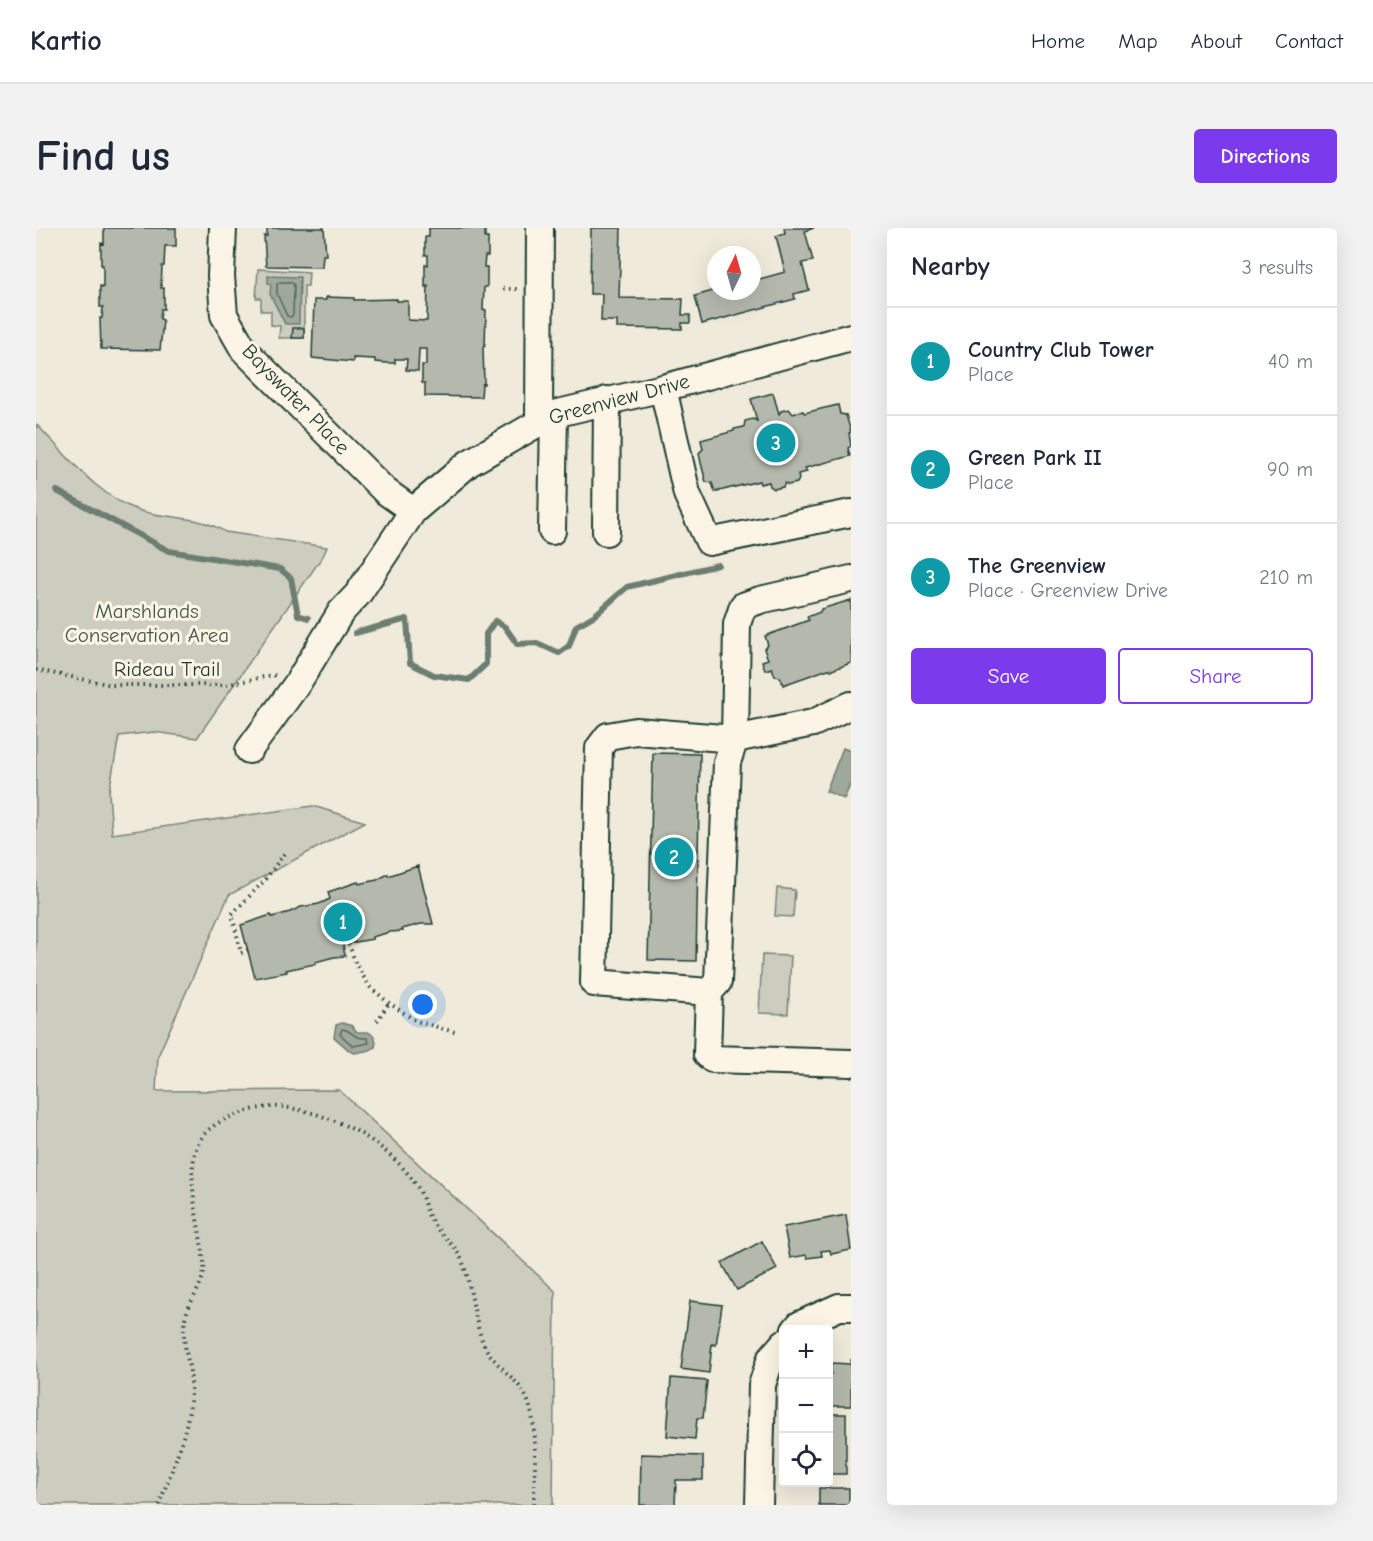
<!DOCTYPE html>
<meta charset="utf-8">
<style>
body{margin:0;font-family:"Comic Neue",sans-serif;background:#f2f2f3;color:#1f2937}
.controls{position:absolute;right:18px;bottom:18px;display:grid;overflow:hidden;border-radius:6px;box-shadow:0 6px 24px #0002}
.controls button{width:54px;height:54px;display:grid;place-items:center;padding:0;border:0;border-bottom:2px solid #e0e1e3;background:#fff;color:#1f2937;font:30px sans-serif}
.compass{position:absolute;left:671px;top:18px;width:54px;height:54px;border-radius:50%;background:#fff;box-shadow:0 6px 24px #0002;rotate:5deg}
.you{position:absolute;left:387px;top:777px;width:21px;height:21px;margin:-15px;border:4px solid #fff;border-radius:50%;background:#1a73e8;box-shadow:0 0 0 9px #1a73e833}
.badge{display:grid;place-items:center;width:39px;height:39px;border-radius:50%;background:#7c3aed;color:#fff;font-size:20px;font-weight:700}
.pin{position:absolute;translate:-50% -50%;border:3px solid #fff;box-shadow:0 2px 6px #0006}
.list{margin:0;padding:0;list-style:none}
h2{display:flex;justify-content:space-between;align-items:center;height:78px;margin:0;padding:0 24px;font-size:26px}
h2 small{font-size:20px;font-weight:400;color:#747a83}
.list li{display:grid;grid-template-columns:39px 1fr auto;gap:18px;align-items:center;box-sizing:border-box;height:108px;padding:0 24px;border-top:2px solid #e0e1e3}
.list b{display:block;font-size:22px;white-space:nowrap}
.list p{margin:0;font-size:20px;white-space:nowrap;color:#747a83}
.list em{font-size:20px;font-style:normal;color:#747a83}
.actions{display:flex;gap:12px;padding:18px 24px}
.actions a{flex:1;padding:14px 0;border:2px solid #7c3aed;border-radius:6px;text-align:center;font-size:21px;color:#7c3aed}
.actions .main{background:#7c3aed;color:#fff}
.icon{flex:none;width:33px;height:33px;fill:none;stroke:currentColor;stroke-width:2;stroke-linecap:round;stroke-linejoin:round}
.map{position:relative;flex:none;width:815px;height:1277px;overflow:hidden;border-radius:6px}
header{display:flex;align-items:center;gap:36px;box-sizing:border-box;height:84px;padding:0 30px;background:#fff;border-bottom:2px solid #e0e1e3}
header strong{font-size:28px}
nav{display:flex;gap:33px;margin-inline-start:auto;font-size:21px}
.intro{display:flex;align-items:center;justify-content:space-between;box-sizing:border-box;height:144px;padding:0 36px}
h1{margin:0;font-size:42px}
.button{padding:15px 27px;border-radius:6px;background:#7c3aed;color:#fff;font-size:21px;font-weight:700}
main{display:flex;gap:36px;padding:0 36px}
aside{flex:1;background:#fff;border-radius:6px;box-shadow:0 6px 24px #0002}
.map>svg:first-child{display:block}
.green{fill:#cccdbf;stroke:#76857a;stroke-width:1.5}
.water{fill:#9fa89a;stroke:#6c7d71;stroke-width:1.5}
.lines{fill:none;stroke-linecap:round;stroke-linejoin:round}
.shore{stroke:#52685d;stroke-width:1.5}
.stream{stroke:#6c7d71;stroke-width:6}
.building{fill:#b5b9ad;stroke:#1f3d34;stroke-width:1.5}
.minor-casing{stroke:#1f3d34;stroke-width:30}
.path{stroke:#1f3d34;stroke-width:4;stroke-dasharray:1.5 4.5;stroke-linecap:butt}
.minor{stroke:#fcf5e5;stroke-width:26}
.labels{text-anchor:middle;stroke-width:6;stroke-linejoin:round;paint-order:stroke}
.street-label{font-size:21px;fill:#1f3d34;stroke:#fcf5e5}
.park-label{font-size:21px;fill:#425a50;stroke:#fcf5e5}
</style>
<header>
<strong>Kartio</strong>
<nav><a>Home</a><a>Map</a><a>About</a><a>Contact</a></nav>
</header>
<div class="intro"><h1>Find us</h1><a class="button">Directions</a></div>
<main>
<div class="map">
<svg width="815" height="1277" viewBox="0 0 815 1277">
<rect width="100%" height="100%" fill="#efeada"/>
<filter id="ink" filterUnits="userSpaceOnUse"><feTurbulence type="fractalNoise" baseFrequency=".0167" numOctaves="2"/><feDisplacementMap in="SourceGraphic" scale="12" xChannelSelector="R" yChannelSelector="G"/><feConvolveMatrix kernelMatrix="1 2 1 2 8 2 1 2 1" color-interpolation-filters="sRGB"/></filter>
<g filter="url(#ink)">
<path class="green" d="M 222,41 L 273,44 L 272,58 L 268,58 L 268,110 L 243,110 L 244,98 L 235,97 L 235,83 L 225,83 L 225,70 L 220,70 Z
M 0,196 C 30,226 63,271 105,283 C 133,291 165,288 189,304 L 291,319 L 287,328 L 161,510 L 118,504 L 83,508 L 73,564 L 76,606 L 277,578 L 329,594 L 193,667 L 122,828 L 120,863 L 303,862 L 519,1063 L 517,1277 L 0,1277 Z
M 741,660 L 759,662 L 757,689 L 739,688 Z
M 726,727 L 755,728 L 752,786 L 723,785 Z"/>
<path class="water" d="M 232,48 L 264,49 L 263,96 L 249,96 L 234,66 L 235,56 L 232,55 Z
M 807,520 L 815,523 L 815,555 L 808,571 L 790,563 Z
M 306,795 L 316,798 L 321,804 L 332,804 L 338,808 L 340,814 L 339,819 L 334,822 L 319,825 L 314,823 L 298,809 L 300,797 Z"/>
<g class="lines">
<path class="shore" d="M 244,54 L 255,54 L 258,57 L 257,87 L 255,89 L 251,88 L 241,66 L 241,56 Z
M 306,801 C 317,802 316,811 331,810 L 333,815 L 317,818 L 304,806 Z"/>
<path class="stream" d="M 21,263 L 133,323 L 244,341 L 255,350 L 262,387 L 272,390
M 319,405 L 371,391 L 374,435 L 398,447 L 433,452 L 450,436 L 450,406 L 459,393 L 469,399 L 481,416 L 501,415 L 523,425 L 533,418 L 540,398 L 559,387 L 591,359 L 682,337"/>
</g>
<path class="building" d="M 68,0 L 140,0 L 140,18 L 129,18 L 128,38 L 126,38 L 125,60 L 128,60 L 128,81 L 125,81 L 124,91 L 127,92 L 124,122 L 65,121 L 64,90 L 66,90 L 67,79 L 64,79 L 64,58 L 67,59 L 67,37 L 65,37 L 65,15 L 68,16 Z
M 231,0 L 288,0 L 290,27 L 287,27 L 286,39 L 230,38 L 228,8 L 231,8 Z
M 393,0 L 449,0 L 449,10 L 452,10 L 452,28 L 449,28 L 448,39 L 451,39 L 451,59 L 448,59 L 447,82 L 450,82 L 449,118 L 447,119 L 448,156 L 446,156 L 445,169 L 389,168 L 389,155 L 386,155 L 386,137 L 390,137 L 390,121 L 383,121 L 382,143 L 370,142 L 371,131 L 359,131 L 359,135 L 351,135 L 339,134 L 339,131 L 317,130 L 317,134 L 276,130 L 278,72 L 290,72 L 290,69 L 318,70 L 318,72 L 361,71 L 361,73 L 372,73 L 372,92 L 391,93 L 392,58 L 389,59 L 389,37 L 392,37 L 392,27 L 389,27 L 389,9 L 393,9 Z
M 555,0 L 585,0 L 583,70 L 647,71 L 646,87 L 654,87 L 654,95 L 646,95 L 646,101 L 581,100 L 581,93 L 565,93 L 566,66 L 554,66 Z
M 748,0 L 778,0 L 769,3 L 777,33 L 766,35 L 773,62 L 758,66 L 759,71 L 666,96 L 659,68 L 680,62 L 716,63 L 716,53 L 749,44 L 740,8 L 749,5 Z
M 257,100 L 268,100 L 268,110 L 256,110 Z
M 737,165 L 743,186 L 745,183 L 753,181 L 757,186 L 767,183 L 768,185 L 802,177 L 804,186 L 810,187 L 815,204 L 813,205 L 815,218 L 812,220 L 814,228 L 769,240 L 771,244 L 762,246 L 763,251 L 761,255 L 752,257 L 749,255 L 747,259 L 738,261 L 734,258 L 733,254 L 724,256 L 723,253 L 679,264 L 676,255 L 670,254 L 665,235 L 663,225 L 667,221 L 665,212 L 698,203 L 698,201 L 708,199 L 709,193 L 717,191 L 721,193 L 715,171 Z
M 815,372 L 815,435 L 796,442 L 792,441 L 747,457 L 744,449 L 739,448 L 736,440 L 729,442 L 726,433 L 732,431 L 728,421 L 732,417 L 729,408 L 773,392 L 771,389 L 784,384 L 785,381 Z
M 617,525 L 664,526 L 660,733 L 612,732 Z
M 382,638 L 397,696 L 385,696 L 366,701 L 367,703 L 354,704 L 336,709 L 337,711 L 309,716 L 307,717 L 309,728 L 298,729 L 279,734 L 279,736 L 250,742 L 251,744 L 219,750 L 205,697 L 235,687 L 236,689 L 254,684 L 265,679 L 283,676 L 294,671 L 292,664 L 322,654 L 323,656 L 341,652 L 352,646 L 352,648 Z
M 810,987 L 815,1022 L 795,1026 L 794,1022 L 785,1023 L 786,1028 L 771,1030 L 770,1027 L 754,1030 L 748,999 Z
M 726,1013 L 741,1041 L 701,1062 L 686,1035 Z
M 654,1073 L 686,1077 L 680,1117 L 676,1116 L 673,1145 L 645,1141 Z
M 815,1131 L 815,1178 L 792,1178 L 792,1146 L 795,1146 L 795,1135 L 815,1136 Z
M 635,1150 L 671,1153 L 667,1190 L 661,1190 L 659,1211 L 631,1208 Z
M 792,1186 L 810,1186 L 810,1246 L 792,1246 Z
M 605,1226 L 667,1228 L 667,1252 L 640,1252 L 639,1277 L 604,1277 Z
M 783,1260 L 813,1260 L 813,1277 L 783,1277 Z"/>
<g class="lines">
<defs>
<path id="minor" d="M 187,0 L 185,48 L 188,87 L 208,122 L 349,263 L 377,283
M 627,160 L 651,266 L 673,314 L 815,285
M 503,193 L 504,0
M 516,303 L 518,186
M 570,304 L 571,172
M 815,351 L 724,372 L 707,378 L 701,396 L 699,511 L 691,534 L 682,754 L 673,764 L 558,755 L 563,520 L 572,508 L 600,503 L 699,511 L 777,495 L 815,477
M 213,522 L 261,456 L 305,384 L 322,366 L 377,283 L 433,235 L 518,186 L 627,160 L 815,109
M 673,764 L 671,826 L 676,831 L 815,835
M 759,1102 L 763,1097 L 803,1079 L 815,1079
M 723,1277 L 726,1157 L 735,1130 L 748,1115"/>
</defs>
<use href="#minor" class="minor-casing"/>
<path class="path" d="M 467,61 L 481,61
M 0,442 L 76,457 L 189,457 L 237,447 L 240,448
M 313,716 L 320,737 L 334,759 L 353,775 L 380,793 L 422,805
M 212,722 L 205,725 L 196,686 L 230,651 L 249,624
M 341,793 L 353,775
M 123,1277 C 136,1240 153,1204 155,1164 C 157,1139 144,1118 149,1091 C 153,1071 170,1056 168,1035 C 165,1001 145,939 166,909 C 180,889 222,877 246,879 C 298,885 353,914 382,960 C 388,970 389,982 395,992 C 404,1008 421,1017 427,1035 C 436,1060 437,1087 446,1112 C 454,1135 476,1145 488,1165 C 504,1191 498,1247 498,1277"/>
<use href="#minor" class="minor"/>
</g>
</g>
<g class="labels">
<g class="street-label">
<text transform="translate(260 171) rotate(46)" y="7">Bayswater Place</text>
<text transform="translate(583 171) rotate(-15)" y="7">Greenview Drive</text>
<text x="131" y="448">Rideau Trail</text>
</g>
<g class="park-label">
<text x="111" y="390">Marshlands<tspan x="111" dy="24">Conservation Area</tspan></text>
</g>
</g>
</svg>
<div class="controls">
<button>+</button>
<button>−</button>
<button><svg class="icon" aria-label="locate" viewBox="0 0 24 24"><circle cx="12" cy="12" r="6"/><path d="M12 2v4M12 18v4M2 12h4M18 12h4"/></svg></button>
</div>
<svg class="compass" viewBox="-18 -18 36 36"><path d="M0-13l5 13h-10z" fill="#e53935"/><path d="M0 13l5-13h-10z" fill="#747a83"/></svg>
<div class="you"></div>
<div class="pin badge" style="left:307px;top:694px;background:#0f9aa8">1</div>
<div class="pin badge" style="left:638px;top:629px;background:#0f9aa8">2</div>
<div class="pin badge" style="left:740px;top:215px;background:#0f9aa8">3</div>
</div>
<aside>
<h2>Nearby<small>3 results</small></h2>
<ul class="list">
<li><span class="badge" style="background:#0f9aa8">1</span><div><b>Country Club Tower</b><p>Place</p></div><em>40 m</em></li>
<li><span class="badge" style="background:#0f9aa8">2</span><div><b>Green Park II</b><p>Place</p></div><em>90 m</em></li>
<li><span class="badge" style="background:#0f9aa8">3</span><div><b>The Greenview</b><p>Place · Greenview Drive</p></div><em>210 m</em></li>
</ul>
<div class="actions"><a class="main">Save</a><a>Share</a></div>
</aside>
</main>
